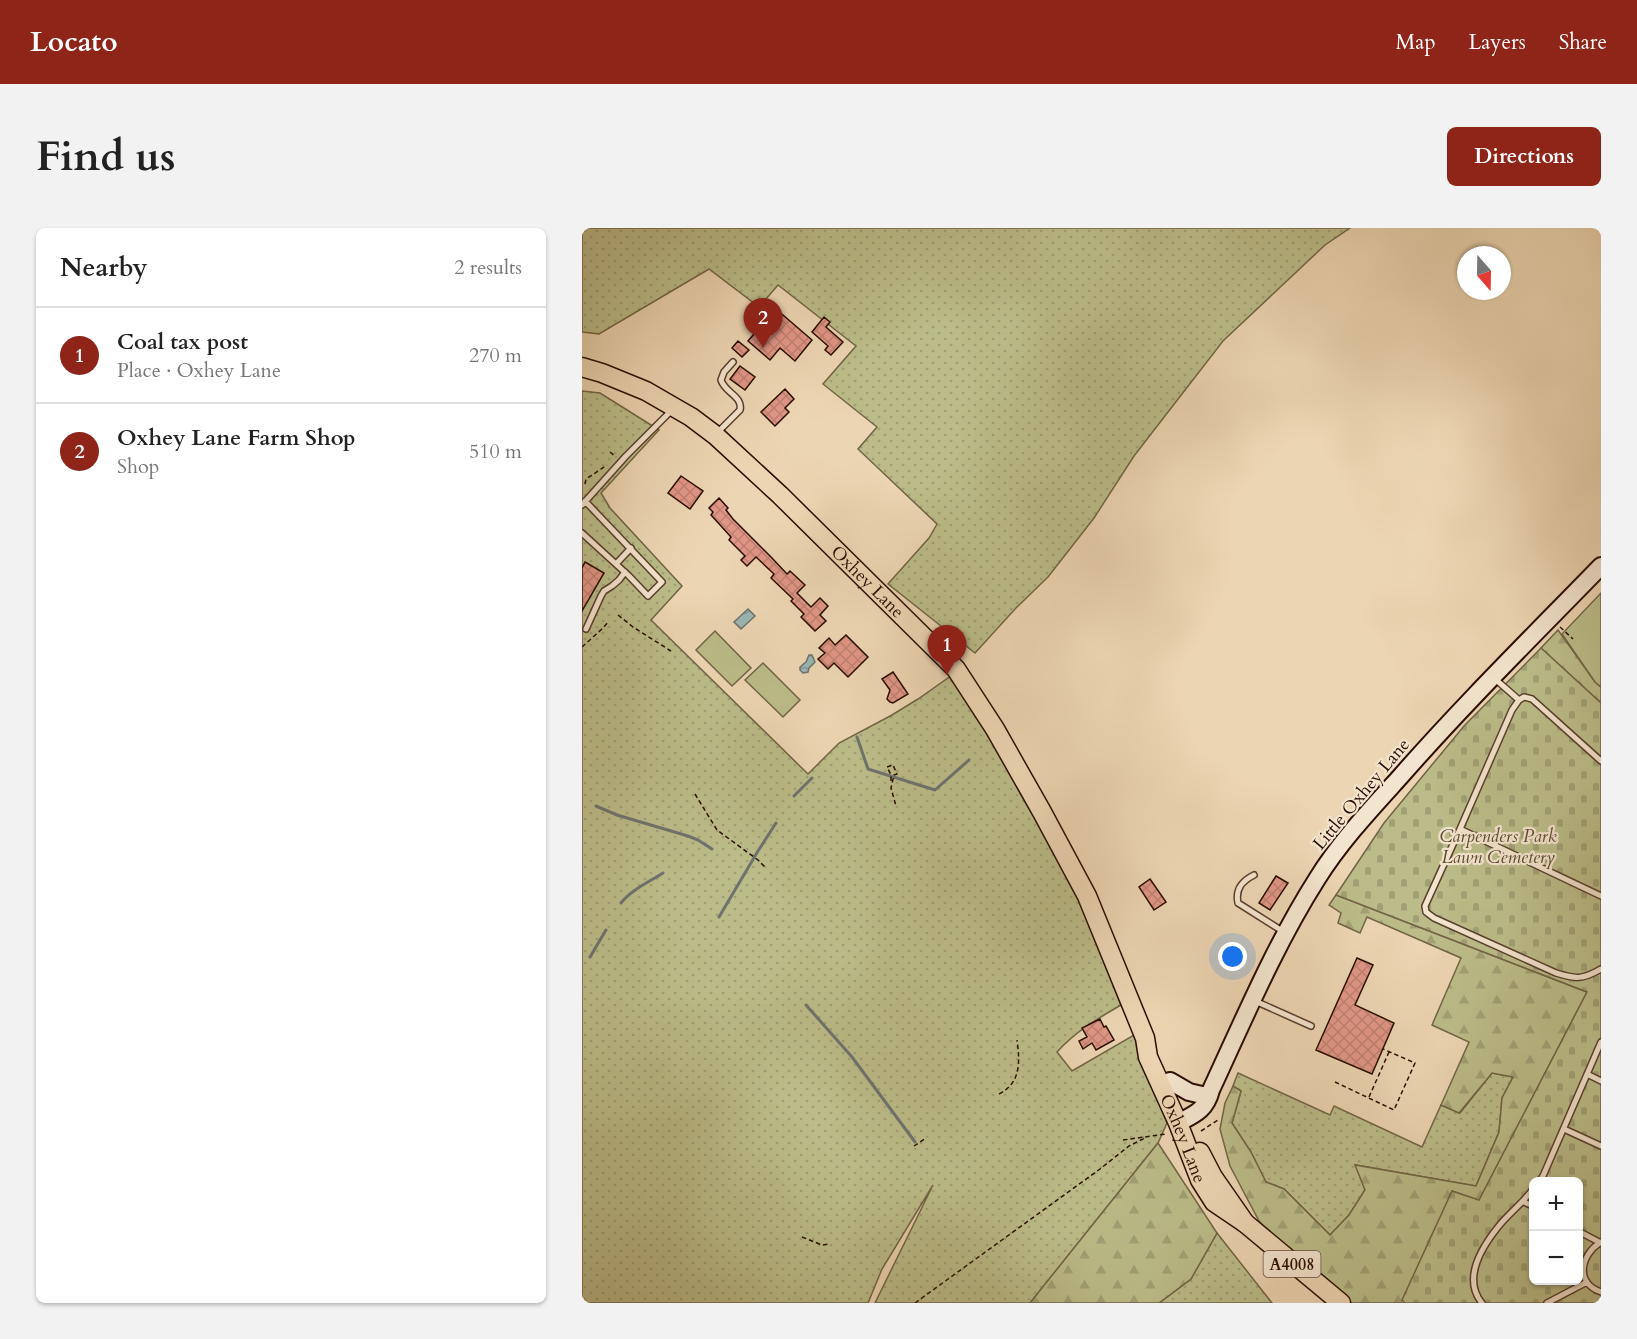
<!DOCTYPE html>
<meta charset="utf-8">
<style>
body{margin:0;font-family:Cardo,serif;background:#f2f2f2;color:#222}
.controls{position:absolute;right:18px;bottom:18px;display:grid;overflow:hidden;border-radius:9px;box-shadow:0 2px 4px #0004}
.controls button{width:54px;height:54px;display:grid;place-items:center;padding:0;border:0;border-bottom:2px solid #e0e0e0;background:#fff;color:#222;font:30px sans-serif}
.compass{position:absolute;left:875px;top:18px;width:54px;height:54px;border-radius:50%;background:#fff;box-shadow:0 2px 4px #0004;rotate:160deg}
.you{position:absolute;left:651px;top:729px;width:21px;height:21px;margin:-15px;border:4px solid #fff;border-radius:50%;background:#1a73e8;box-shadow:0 0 0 9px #1a73e833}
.badge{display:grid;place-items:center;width:39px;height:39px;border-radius:50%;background:#8f2418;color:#fff;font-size:20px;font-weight:700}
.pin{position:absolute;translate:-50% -50px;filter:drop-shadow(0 2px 3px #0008)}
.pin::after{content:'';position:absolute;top:32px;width:21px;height:18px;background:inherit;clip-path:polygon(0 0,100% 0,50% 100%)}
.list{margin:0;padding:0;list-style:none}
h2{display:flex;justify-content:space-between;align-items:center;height:78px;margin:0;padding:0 24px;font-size:26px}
h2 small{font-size:20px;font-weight:400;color:#767676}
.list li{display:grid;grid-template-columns:39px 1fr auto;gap:18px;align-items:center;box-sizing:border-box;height:96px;padding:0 24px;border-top:2px solid #e0e0e0}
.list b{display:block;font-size:22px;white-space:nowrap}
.list p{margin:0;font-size:20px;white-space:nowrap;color:#767676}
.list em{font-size:20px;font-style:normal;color:#767676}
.map{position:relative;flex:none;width:1019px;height:1075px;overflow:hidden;border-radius:9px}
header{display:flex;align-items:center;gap:36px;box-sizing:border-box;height:84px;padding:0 30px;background:#8f2418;color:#fff}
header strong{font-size:28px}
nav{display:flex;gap:33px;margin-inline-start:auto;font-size:21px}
.intro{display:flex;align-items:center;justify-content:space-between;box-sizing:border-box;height:144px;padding:0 36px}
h1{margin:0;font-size:42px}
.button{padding:15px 27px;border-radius:9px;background:#8f2418;color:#fff;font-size:21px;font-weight:700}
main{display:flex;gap:36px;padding:0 36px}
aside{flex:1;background:#fff;border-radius:9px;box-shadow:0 2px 4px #0004}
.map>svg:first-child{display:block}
.grass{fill:url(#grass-dots);stroke:#726446;stroke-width:1.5}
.forest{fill:url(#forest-firs);stroke:#726446;stroke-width:1.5}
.cemetery{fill:url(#cemetery-stones);stroke:#726446;stroke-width:1.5;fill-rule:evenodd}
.park{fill:#bbbc89;stroke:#726446;stroke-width:1.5}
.water{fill:url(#water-waves);stroke:#6e736d;stroke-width:1.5}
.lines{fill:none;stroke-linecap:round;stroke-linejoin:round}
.stream{stroke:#6e736d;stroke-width:3}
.building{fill:url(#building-cross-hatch);stroke:#2a0d02;stroke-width:1.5}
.service-casing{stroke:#5a3f2e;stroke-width:8}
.secondary-casing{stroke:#2a0d02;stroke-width:20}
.primary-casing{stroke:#2a0d02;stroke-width:21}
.path{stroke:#2a0d02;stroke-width:1.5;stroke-dasharray:4.5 3;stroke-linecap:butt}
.service{stroke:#f3e4cd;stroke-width:5}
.secondary{stroke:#f3e4cd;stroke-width:16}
.primary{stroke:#ecd5b2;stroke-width:18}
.labels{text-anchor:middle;stroke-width:4.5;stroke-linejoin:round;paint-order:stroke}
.shield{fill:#f3e4cd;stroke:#664e3f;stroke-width:1.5}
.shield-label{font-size:16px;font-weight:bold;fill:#2a0d02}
.street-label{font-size:18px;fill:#2a0d02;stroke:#f3e4cd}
.park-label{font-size:18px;font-style:italic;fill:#5d4a31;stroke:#f3e4cd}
</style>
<header>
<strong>Locato</strong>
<nav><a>Map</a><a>Layers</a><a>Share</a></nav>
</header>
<div class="intro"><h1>Find us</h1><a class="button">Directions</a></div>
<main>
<aside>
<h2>Nearby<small>2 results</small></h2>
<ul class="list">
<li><span class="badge">1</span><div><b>Coal tax post</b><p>Place · Oxhey Lane</p></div><em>270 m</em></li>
<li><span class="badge">2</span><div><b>Oxhey Lane Farm Shop</b><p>Shop</p></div><em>510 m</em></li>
</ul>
</aside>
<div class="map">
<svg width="1019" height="1075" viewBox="0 0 1019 1075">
<defs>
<pattern id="grass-dots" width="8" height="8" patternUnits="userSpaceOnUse" patternTransform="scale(1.5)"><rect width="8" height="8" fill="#bbbc89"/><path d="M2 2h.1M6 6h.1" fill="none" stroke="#a1a075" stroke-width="1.8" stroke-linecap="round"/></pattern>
<pattern id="forest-firs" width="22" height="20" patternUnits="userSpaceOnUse" patternTransform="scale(1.5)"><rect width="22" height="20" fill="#bbbc89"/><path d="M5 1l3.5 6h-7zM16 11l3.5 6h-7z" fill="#a1a075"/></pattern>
<pattern id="cemetery-stones" width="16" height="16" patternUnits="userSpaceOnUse" patternTransform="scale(1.5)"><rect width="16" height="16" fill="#bbbc89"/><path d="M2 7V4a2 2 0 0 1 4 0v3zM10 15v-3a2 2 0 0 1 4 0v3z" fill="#a1a075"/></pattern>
<pattern id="water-waves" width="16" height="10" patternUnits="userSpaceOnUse" patternTransform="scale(1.5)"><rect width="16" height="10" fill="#9bb7b4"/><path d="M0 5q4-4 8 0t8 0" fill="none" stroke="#869c99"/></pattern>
<pattern id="building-cross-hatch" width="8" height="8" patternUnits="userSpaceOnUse" patternTransform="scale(1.5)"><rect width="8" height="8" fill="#e09685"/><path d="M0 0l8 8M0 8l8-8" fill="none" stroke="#c08071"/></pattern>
</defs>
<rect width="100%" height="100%" fill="#ecd5b2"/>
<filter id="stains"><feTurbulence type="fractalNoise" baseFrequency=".00333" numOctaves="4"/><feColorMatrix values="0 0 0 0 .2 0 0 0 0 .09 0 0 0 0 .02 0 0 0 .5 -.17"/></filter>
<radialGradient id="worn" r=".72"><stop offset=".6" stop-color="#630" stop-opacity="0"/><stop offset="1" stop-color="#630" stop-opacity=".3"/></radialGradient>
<path class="grass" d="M 0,0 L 768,0 L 743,17 L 641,113 L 552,228 L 512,290 L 466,349 L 434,380 L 393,425 L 306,356 L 347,310 L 355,296 L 276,221 L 295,199 L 241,156 L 274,118 L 196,57 L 177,79 L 127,41 L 17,106 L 0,104 Z
M 0,163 L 18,165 L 77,202 L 19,265 L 28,280 L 100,358 L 69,392 L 226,546 L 257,515 L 310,487 L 336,471 L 373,445 L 489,644 L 539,777 C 515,791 494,803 475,824 L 490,843 L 552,807 L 585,895 L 576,915 L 448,1075 L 293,1075 L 351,957 L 300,1041 L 286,1075 L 0,1075 Z
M 656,845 L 748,887 L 752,878 L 840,919 L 859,877 L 878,885 L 910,845 L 931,849 L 920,870 L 917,904 L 894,958 L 774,937 L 783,962 L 767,987 L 748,1007 L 702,961 L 684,954 L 669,924 L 650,895 L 659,863 L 651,858 Z
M 635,1005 L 690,1075 L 577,1075 L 609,1051 Z"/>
<path class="forest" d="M 976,402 L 1013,454 L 1019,459 L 1019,475 L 959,420 Z
M 754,667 L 1005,764 L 897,973 L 870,963 L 823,1075 L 767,1075 L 702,1020 L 677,993 L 648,938 L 638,901 L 643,875 L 651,858 L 659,863 L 650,895 L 669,924 L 684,954 L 702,961 L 748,1007 L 767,987 L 783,962 L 773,937 L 894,958 L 917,904 L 920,870 L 931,849 L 910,845 L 877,885 L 859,877 L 887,814 L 850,797 L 879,730 L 785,689 L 778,705 L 756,695 L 759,685 L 747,677 Z
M 576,915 L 635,1005 L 609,1051 L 577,1075 L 448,1075 Z"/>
<path class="cemetery" d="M 959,420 L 1019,475 L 1019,1075 L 823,1075 L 820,1072 L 870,963 L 897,972 L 1005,764 L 754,667 L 802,595 L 882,498 ZM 951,954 L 996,954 L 996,1052 L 951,1052 Z"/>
<path class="park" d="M 1019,365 L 1019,459 L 1013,454 L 980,406 Z
M 133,403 L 169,440 L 150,458 L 114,422 Z
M 181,435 L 218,472 L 201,489 L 163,452 Z"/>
<path class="water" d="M 166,381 L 173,388 L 159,401 L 152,394 Z
M 230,427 L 233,434 L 227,440 L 226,444 L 221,445 L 218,442 L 218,439 L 224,434 L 227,427 Z"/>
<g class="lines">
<path class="stream" d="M 275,509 L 286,541 L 353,562 L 387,532
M 212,568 L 230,550
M 14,578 L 35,587 L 106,608 L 116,612 L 130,621
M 39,675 C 49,662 67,654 81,645
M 137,689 L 176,623 L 194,595
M 8,729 L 24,702
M 224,777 L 270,829 L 333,914"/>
</g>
<path class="building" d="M 194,81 L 230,112 L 213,133 L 198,120 L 188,132 L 166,113 Z
M 242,89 L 248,94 L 244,99 L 261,114 L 249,127 L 243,122 L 246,118 L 230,104 Z
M 156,113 L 167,122 L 160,129 L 150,120 Z
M 158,138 L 173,149 L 163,162 L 148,151 Z
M 203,161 L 212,171 L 203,180 L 207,184 L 193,198 L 179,184 Z
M 99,248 L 121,263 L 108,281 L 86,265 Z
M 137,270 L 146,280 L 144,282 L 151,291 L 190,330 L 205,346 L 208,343 L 223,357 L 215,365 L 229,379 L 238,370 L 246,378 L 238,387 L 244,393 L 233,403 L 219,389 L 222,386 L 209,373 L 211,371 L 189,350 L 192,346 L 174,329 L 165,338 L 159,332 L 163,328 L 147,312 L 149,309 L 129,287 L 131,284 L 127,280 Z
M 3,334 L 22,345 L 0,383 L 0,340 Z
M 264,407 L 286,429 L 266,449 L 252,435 L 246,441 L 236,431 L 243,425 L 237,420 L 247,410 L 253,417 Z
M 311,444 L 326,466 L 311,475 L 308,474 L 305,471 L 308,462 L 300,451 Z
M 694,648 L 706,655 L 688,682 L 677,675 Z
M 568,651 L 584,674 L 572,682 L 557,659 Z
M 775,730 L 791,737 L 773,777 L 812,795 L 790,846 L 734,822 Z
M 518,791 L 522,799 L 524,798 L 532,812 L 514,822 L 510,815 L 501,821 L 497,813 L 505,809 L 500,800 Z"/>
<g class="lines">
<defs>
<path id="service" d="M 134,206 L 158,182 C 161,168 143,165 139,152 L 142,144 L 151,134
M 0,277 L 44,228 L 89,183
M 0,305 L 47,348 L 66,368 L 80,354 L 3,273
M 34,336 L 49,320
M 4,401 L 19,368 L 22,363 L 30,358 L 37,352 L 43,344
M 912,450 L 937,472
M 1019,533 L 950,471 L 942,469 L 937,472 L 930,482 L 878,601 L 1019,668
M 878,601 L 843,678 L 844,684 L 852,690 L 974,745 C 994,751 1000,752 1019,741
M 672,647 C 660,653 653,661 656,675 L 702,704
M 673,773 L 729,798
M 1005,846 L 1019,853
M 982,901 L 1019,918
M 957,954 L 961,948 L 1019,814
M 942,974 L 951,978
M 996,1003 L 1019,1015
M 1019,1014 C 998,1027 993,1055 1019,1064
M 900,1075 C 880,1051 900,1019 916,999 C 927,985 941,975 951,961
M 965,1075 L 1005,1054"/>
<path id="secondary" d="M 588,853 L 607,864 L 620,867
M 596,895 C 613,886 624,882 629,862 C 662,791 693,717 735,651 C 758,614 789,581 818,549 C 882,476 951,408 1019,338"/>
<g id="primary">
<path id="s1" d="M 0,139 L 20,145 L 64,163 L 109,189 L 133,207 L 198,267 L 374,441 L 413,501 L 460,584 L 505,668 L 563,810 L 566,829 L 596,895 L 618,952 L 632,974 L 663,995"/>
<path d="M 618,924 L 631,949 L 663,995 L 759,1075"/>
</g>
</defs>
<use href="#service" class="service-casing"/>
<use href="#secondary" class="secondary-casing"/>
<use href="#primary" class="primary-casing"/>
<path class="path" d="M 28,224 L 34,229
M 3,256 L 4,251 L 25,237
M 36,387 L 51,399 L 89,423
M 978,399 L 991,411
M 0,419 L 21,400 L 27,393
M 309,553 L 309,547 L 305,539 L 311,537 L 315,546 L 312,547 L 309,560 L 314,578
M 113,566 L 135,602 L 176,632 L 184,640
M 753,854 L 812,882 L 833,835 L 801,821
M 417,866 C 439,855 438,834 435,812
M 787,869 L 807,824
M 619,903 L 636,892
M 541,912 L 584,906
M 332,918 L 344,910
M 220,1009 L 240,1017 L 248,1016
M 333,1075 L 518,941 L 547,918 L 563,910"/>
<use href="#service" class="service"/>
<use href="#secondary" class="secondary"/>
<use href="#primary" class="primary"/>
</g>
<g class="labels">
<rect class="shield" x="681.5" y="1023" width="57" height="26" rx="4.5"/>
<g class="shield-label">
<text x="710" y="1042">A4008</text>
</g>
<g class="street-label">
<text dy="6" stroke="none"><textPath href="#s1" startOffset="362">Oxhey Lane</textPath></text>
<text transform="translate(779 566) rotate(-50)" y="6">Little Oxhey Lane</text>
<text dy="6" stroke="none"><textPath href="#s1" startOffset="1010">Oxhey Lane</textPath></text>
</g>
<g class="park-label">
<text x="916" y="614">Carpenders Park<tspan x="916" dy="21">Lawn Cemetery</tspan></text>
</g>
</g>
<rect width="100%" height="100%" filter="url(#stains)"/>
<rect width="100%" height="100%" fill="url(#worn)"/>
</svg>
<div class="controls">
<button>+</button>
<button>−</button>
</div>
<svg class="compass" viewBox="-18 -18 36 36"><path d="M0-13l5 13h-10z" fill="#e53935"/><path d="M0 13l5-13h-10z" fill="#767676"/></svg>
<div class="you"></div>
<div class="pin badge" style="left:365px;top:447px">1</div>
<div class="pin badge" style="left:181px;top:120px">2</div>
</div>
</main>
